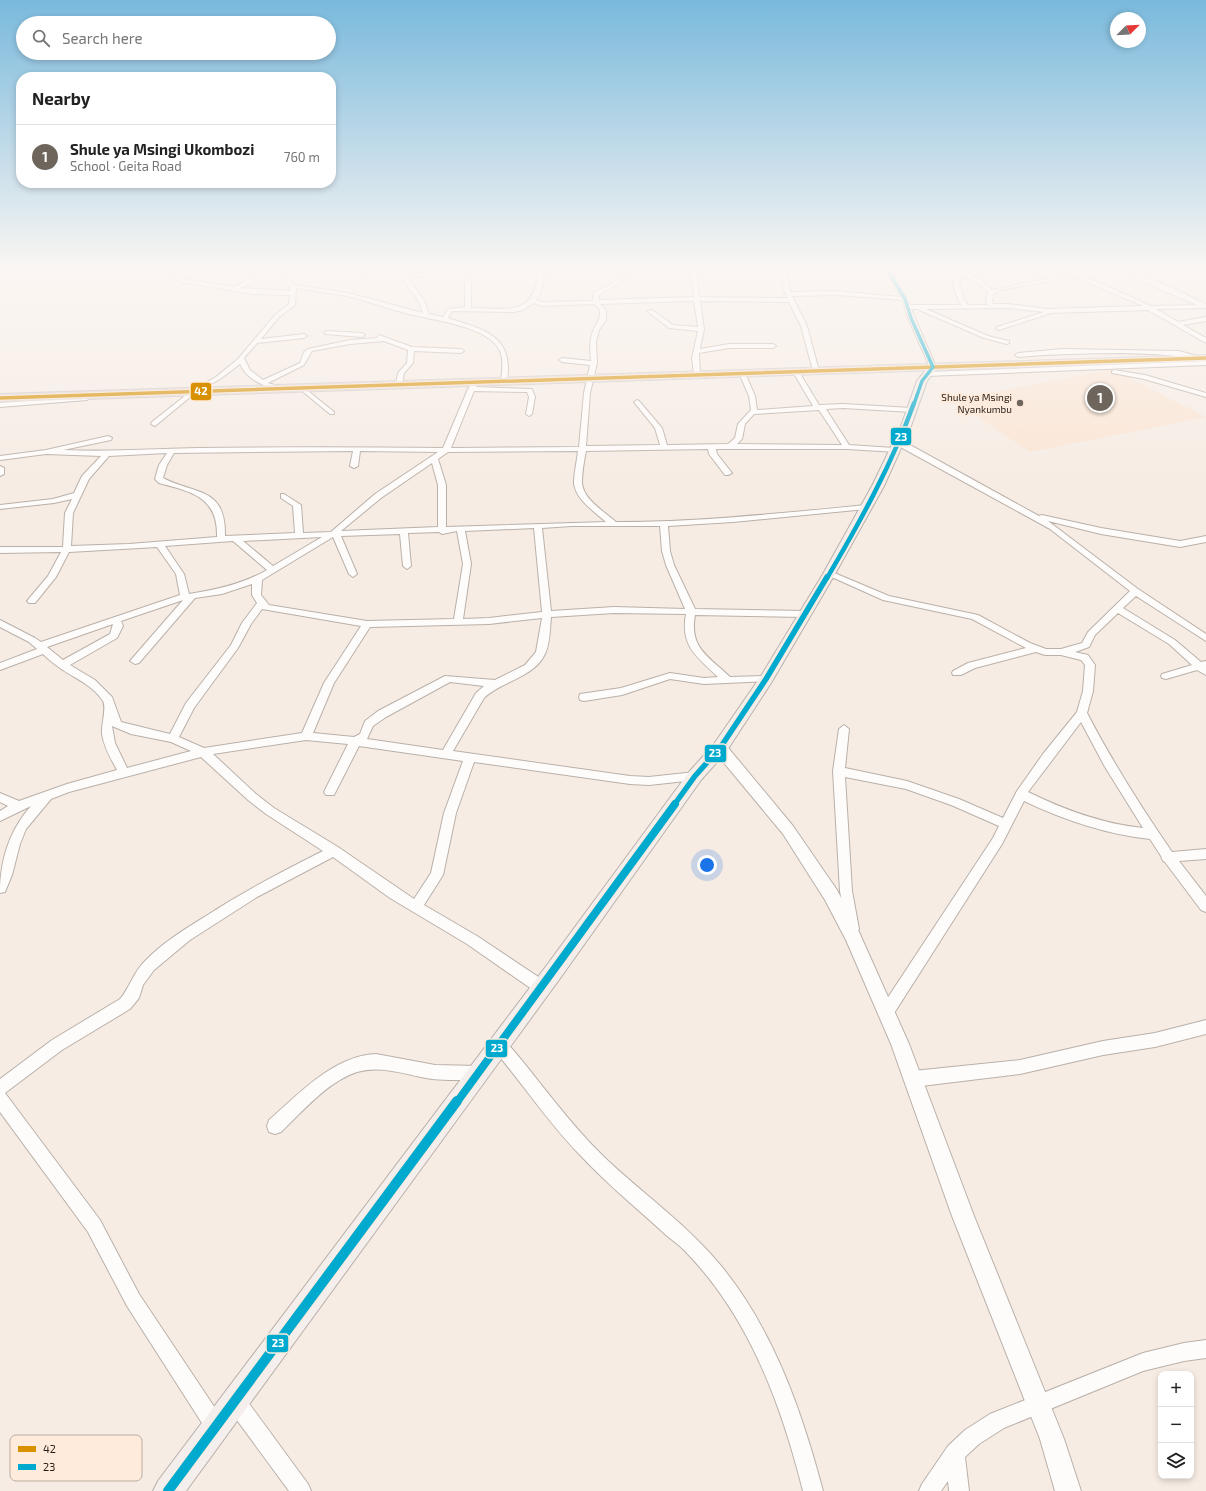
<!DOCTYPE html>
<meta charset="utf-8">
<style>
body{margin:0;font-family:"Exo 2",sans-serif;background:#f2f2f2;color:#222}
.controls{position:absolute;right:12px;bottom:12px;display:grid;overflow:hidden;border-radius:8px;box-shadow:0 2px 6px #0003}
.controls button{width:36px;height:36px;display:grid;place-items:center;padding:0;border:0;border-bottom:1px solid #e0e0e0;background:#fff;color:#222;font:20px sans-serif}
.compass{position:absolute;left:1110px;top:12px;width:36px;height:36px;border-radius:50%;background:#fff;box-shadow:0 2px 6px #0003;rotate:66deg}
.you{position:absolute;left:707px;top:865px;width:14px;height:14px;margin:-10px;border:3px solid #fff;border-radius:50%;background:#1a73e8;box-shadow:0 0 0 6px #1a73e833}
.badge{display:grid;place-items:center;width:26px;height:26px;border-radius:50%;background:#6e655d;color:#fff;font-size:13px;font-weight:700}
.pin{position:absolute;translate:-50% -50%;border:2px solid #fff;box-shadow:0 1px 4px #0006}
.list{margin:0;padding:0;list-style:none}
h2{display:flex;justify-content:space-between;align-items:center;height:52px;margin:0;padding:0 16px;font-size:17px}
h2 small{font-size:13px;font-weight:400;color:#767676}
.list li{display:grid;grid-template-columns:26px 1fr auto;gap:12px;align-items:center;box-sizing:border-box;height:64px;padding:0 16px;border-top:1px solid #e0e0e0}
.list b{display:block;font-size:15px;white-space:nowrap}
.list p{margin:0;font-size:13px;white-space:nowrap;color:#767676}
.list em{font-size:13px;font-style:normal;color:#767676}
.icon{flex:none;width:22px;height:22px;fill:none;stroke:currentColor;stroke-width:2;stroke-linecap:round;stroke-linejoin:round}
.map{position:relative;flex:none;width:1206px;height:1491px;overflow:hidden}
.search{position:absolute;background:#fff;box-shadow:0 2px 6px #0003;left:16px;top:16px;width:320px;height:44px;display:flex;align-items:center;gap:10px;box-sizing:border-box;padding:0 14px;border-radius:22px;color:#767676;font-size:15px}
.panel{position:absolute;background:#fff;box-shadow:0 2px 6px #0003;left:16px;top:72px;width:320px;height:116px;border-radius:16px}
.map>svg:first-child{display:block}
.built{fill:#fae5d4}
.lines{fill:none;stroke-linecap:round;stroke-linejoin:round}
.minor-casing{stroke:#b9b0a9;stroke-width:2}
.tertiary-casing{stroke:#b9b0a9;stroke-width:2}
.secondary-casing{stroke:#b9b0a9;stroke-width:2}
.trunk-casing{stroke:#d0cac7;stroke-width:2}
.minor{fill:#fefcfb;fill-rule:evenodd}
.tertiary{fill:#fefcfb;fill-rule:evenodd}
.secondary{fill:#f4efec;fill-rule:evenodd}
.trunk{fill:#e7d9d4;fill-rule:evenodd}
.bus-1-casing{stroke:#feebdc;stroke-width:5}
.bus-2-far4-casing{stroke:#feebdc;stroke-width:5}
.bus-2-far3-casing{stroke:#feebdc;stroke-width:6}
.bus-2-far2-casing{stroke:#feebdc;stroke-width:8}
.bus-2-far1-casing{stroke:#feebdc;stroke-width:10}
.bus-2-casing{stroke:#feebdc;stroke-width:12}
.bus-1{stroke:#d79103;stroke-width:3.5}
.bus-2-far4{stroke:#00a9ce;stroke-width:3.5}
.bus-2-far3{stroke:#00a9ce;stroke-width:4.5}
.bus-2-far2{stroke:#00a9ce;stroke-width:5.5}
.bus-2-far1{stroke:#00a9ce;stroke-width:8}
.bus-2{stroke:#00a9ce;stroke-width:10}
.poi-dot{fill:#6e655d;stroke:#feebdc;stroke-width:1.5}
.labels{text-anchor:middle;stroke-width:4;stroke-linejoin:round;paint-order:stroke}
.far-poi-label{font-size:10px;fill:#241c15;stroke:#feebdc;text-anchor:end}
.key{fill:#feebdc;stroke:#bdada0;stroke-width:1}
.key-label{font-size:11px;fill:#241c15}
.line-badge{stroke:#feebdc;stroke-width:1.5}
.badge-label{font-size:11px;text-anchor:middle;font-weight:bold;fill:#fff}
</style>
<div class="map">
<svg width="1206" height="1491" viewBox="0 0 1206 1491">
<rect width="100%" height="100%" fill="#f6ece4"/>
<path class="built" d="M 1112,369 L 1206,417 L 1030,452 L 953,400 Z"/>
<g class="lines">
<defs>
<path id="minor" d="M 177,271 L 182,271 L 179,277 L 182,279 L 234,287 L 262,274 L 237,271 L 279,272 L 295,285 L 348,293 L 423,313 L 418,300 L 405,283 L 403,271 L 409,271 L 409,274 L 433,271 L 442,272 L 444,275 L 410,277 L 411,283 L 424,300 L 429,314 L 443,317 L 448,309 L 465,307 L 465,281 L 468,279 L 471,284 L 471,308 C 509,308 533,318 539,271 L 545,271 L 541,291 L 536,300 L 542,302 L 593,301 L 594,293 L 628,274 L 636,271 L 645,271 L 626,279 L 599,295 L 599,300 L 694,297 L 690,271 L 696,271 L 699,297 L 788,298 L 784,291 L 781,271 L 787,271 L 790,292 L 837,291 L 901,297 L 886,271 L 891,271 L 910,305 L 962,305 L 958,300 L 953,284 L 959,271 C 971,271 983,281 992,290 L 1049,278 L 1065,271 L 1095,271 L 1077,273 L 1151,306 L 1197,305 L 1118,271 C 1141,271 1184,294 1206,304 L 1206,308 L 1156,309 L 1178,322 L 1206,317 L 1206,321 L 1183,325 L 1206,338 L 1206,343 L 1148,310 L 1051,313 L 999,330 L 996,328 L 997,327 L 1044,312 L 1008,308 L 926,309 L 988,336 L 1009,341 L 1009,343 L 1007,344 L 984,338 L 917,309 L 911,309 L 936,367 L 933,369 L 930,367 L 908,318 L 903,300 L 837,295 L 792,296 L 807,326 L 819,371 L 816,373 L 813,371 L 801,326 L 789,302 L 700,301 L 704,329 L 700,349 L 729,344 L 773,344 L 776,346 L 773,348 L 729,348 L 699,353 L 700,375 L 697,377 L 694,375 L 692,358 L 698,331 L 669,328 L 647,311 L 652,310 L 673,325 L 698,327 L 694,301 L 600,304 L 606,310 L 606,320 L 599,330 L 596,342 L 597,363 L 590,393 L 586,446 L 660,445 L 655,428 L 634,402 L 637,400 L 639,401 L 662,428 L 667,445 L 728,444 L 735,438 L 738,424 L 751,410 L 749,396 L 739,373 L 742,371 L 745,373 L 755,396 L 757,410 L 813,406 L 793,372 L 796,370 L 799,372 L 819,405 L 843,404 L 912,408 L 915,410 L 912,412 L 843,408 L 826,409 L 849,445 L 894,448 L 898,450 L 897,452 L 847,449 L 716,449 L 717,454 L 732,473 L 728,475 L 725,475 L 709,454 L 708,449 L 586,451 C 584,461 582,472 582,482 C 582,499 605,512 616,522 C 700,522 783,513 866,505 L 870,507 L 866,509 L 733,522 L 668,526 L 670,551 L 674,565 L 695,609 L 805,611 L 810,614 L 805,617 L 695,615 C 689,648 708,656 730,677 L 766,676 L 771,679 L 770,681 L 704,684 L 670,679 L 622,695 L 584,701 L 580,700 L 579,697 L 580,694 L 621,688 L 670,673 L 704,678 L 718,677 C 697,657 680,646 686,614 L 614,613 L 551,617 C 550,628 550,644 545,654 C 534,678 501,681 484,698 L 453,751 L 630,776 L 649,777 L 695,772 L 699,773 L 701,776 L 699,779 L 695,780 L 649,785 L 630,784 L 474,762 L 456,813 L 443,875 L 424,905 L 477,936 L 546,982 L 548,987 L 546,992 L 541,993 L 536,992 L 467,944 L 390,898 L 333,857 L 257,897 L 190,940 L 154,970 L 143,985 L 139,998 L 130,1009 L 62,1050 L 5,1093 L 100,1220 L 139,1294 L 223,1420 L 226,1427 L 223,1434 L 216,1437 L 209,1434 L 127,1306 L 88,1232 L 0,1112 L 0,1079 L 52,1040 L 120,999 C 130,987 133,973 145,961 C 162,943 185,929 206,916 C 244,891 283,871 323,851 L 266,814 L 248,800 L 201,757 L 69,792 L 51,799 L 26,829 L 20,844 L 12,875 L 5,892 L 0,893 C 0,861 9,831 31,806 L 0,821 L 0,811 L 8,806 L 0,802 L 0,793 L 19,801 L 67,784 L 117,770 C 111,759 104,747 102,734 C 101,724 107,709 103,701 C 93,685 74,678 60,668 C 54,664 48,659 43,654 L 0,670 L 0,663 L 37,649 L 29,642 L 0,627 L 0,620 L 35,638 L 41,642 L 180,595 L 176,574 L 157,547 L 69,552 L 56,577 L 35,603 L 29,603 L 27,601 L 48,576 L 61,552 L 0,553 L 0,547 L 63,547 L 65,513 L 72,499 L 54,503 L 0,509 L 0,505 L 53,499 L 74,493 L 82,476 L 101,456 L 46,454 L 0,460 L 0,456 L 46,450 L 108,436 L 112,438 L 111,440 L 63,450 C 108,452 152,449 197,448 C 279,447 361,447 443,448 L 468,389 L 473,381 L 475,380 L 478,382 L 476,387 L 532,389 L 535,397 L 532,414 L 529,416 L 526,414 L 529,397 L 527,392 L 474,391 L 451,448 L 579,447 L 584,393 L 590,365 L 562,362 L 559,360 L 562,358 L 591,361 C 590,351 589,341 593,331 C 597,321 600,323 600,310 L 595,304 L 541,306 L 534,303 L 523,310 L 514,312 L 452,311 L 448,318 C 484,330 514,335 507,381 L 504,383 L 501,381 C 502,372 504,360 500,351 C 489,326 432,320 409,314 C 388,309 368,301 347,296 C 330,293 313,291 296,288 L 295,305 L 279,317 L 261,339 L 304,334 L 307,336 L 304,338 L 257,343 L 244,358 L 250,370 L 263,380 L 300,363 L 304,352 L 308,349 L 350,340 L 377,338 L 379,335 L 412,347 L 461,349 L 464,351 L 461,353 L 414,351 L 413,363 L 404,373 L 402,385 L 399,387 L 396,385 L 398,373 L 407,363 L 408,350 L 384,341 L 350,344 L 312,351 L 304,365 L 268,383 L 284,388 L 285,389 L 282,391 C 264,386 248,381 240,364 L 220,379 L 195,393 L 155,426 L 151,424 L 152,422 L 191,391 L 216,377 L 238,359 L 275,315 L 289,304 L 290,295 L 254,294 L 181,282 L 173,278 ZM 1069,274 L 1143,306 L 1047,309 L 1008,304 L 993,304 L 992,301 L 994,293 L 999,290 L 1050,281 ZM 269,275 L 278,275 L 290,286 L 290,291 L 240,288 ZM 963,275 L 980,284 L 988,292 L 986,301 L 988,305 L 968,305 L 964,300 L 959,284 ZM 819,410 L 842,445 L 737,444 L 742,439 L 745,424 L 754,414 ZM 353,451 L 350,466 L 354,468 L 358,466 L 360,451 L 438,452 L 375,494 L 331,532 L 303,533 L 301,505 L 284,494 L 281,494 L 281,498 L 293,506 L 295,533 L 225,536 C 226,486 195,495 163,478 L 167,465 L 174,453 ZM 578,451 C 577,461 574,473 574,483 C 575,499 595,512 606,522 L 446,527 L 446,485 L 438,459 L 448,452 ZM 167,453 L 159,465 L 155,479 L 159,483 C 192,492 218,497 217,537 L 129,544 L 71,546 L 73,513 L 89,479 L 109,456 ZM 432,463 L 438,485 L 438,527 L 341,531 L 381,498 ZM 571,526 L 660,526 L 662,551 L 666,565 L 685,609 L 614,607 L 551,611 L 542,528 ZM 534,528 L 542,612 L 489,618 L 463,619 L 471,564 L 465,531 ZM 457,531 L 463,564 L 454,619 L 367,621 L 269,605 L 261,595 L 262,580 L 333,537 L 349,574 L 353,577 L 357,574 L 341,536 L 400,534 L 403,566 L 407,569 L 411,566 L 408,533 L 439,532 L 442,534 ZM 322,537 L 273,566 L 243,541 ZM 233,541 L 267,570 C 243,584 216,590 189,594 L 184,574 L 165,546 ZM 252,584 L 252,595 L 257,603 L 242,623 L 231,645 L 186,703 L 170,734 L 121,722 L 112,697 L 95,680 L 70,665 L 117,638 L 123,626 L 121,621 L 183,600 L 130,661 L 135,664 L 139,663 L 195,598 L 222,594 ZM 262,609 L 361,626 L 324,683 L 302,733 L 204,748 L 179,737 L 194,708 L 238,648 L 251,624 ZM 542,618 L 536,652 L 525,665 L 495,680 L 445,676 L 378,711 L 365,721 L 360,734 L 354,737 L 313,733 L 334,683 L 370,627 L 489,624 ZM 113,624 L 110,634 L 63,660 L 47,647 ZM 450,682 L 484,686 L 476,693 L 443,750 L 367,739 L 373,726 L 386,717 ZM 112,726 L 131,734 L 171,742 L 191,751 L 127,768 L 115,743 ZM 306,740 L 348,744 L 324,792 L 326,795 L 334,795 L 359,746 L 463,761 L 444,813 L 431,873 L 414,899 L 338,847 L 274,808 L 256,794 L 213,754 Z
M 357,271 L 363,271 L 362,276 L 358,276 Z
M 327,331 L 362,333 L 365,335 L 362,337 L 325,334 L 324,333 Z
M 1063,349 L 1179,351 L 1204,358 L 1201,360 C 1175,354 1149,354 1122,353 C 1087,353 1053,354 1018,357 L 1015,355 L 1018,353 Z
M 1206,361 L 1206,365 L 926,376 L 923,374 L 926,372 Z
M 1114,370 L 1145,375 L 1206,393 L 1206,397 L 1144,379 L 1112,373 L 1112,371 Z
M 303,387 L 334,412 L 334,414 L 330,414 L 301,390 L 300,389 Z
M 85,397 L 88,399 L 87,400 L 0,407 L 0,403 Z
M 895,440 L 901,440 L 1039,516 L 1042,515 L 1101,528 L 1180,541 L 1206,536 L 1206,542 L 1180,547 L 1101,534 L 1048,521 L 1138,589 L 1206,634 L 1206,641 L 1136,596 L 1123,608 L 1175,640 L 1201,662 L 1206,661 L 1206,675 L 1197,670 L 1166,679 L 1162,678 L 1161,676 L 1162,674 L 1192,665 L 1169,644 L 1118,613 L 1095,635 L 1089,647 L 1075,652 L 1088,655 L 1095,665 L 1093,691 L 1087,713 C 1112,761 1141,807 1172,852 L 1206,849 L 1206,859 L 1179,861 L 1206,896 L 1206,912 L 1201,910 L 1165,862 L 1163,861 L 1161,856 L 1150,839 C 1105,834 1064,820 1024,801 L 1002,844 L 891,1018 L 886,1020 L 881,1018 L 879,1013 L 881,1008 L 993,838 L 999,826 L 951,805 L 906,789 L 845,777 L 852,891 L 859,929 L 857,933 L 852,935 L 847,933 L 840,891 L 833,771 L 839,729 L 844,725 L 849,729 L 845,768 L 907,781 L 959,799 L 1003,818 L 1017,791 L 1043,754 L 1077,712 L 1083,691 L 1085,665 L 1081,660 L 1061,655 L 1045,655 L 1036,652 L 975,668 L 961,675 L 953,675 L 952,673 L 953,671 L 968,663 L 1026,648 L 972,619 L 883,600 L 825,574 L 829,571 L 832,572 L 889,596 L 978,615 L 1030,643 L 1046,649 L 1061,649 L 1082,643 L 1088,632 L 1130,591 L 1050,529 L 895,444 ZM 1081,722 L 1105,767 L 1143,828 C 1102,824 1065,810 1028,792 Z
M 0,466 L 4,468 L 4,474 L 0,476 Z
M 1206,1020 L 1206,1034 L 1155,1047 L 1103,1055 L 1020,1074 L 913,1087 L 908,1084 L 905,1079 L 908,1074 L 913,1071 L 1020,1060 L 1103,1041 L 1155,1033 Z
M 499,1038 L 504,1040 L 514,1051 C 544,1087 571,1125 604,1157 C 643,1194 688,1225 722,1267 C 774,1331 802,1412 823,1491 L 803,1491 C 781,1404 749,1316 684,1250 C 679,1245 672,1240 666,1235 C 638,1209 608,1185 582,1157 C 549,1124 524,1085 494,1050 L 492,1045 L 494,1040 Z
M 376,1054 L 435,1065 L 478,1066 L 483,1068 L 485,1073 L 483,1078 C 476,1081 468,1080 459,1080 C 448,1080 437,1080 426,1078 C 404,1074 380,1065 357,1072 C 327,1082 303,1111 281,1132 L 275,1134 L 269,1132 L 267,1126 L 269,1120 C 299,1094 333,1056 376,1054 Z
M 1206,1340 L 1206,1358 L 1184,1361 L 1143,1371 L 1004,1428 L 979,1444 L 965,1457 L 969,1491 L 949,1491 L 948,1481 L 941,1491 L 919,1491 L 922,1484 L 948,1446 L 965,1430 L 990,1414 L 1143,1353 L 1184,1343 Z
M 235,1392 L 242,1394 L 308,1484 L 311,1491 L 289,1491 L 228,1408 L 226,1401 L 228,1394 Z"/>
<path id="tertiary" d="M 720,743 L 725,744 L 793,826 L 837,890 L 859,932 L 909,1044 L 974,1216 L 1064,1439 L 1081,1491 L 1055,1491 L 1040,1439 L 952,1216 L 891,1044 L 846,940 L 825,900 L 783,834 L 715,752 L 713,748 L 715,744 Z"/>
<path id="secondary" d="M 933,364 L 938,367 L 927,381 L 911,426 L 884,486 L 835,574 L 771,683 L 726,752 L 701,780 L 561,977 L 186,1491 L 153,1491 L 158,1481 L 547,965 L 689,772 L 714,744 L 761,676 L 823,574 L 872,486 L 901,426 L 917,381 L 930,365 Z"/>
<path id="trunk" d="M 1206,355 L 1206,361 L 0,402 L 0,394 Z"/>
</defs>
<use href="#minor" class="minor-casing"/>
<use href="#tertiary" class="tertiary-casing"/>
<use href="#secondary" class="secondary-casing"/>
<use href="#trunk" class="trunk-casing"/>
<use href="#minor" class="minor"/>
<use href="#tertiary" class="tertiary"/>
<use href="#secondary" class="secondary"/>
<use href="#trunk" class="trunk"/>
<defs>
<path id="bus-1" d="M 0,398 L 1206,358"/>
<path id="bus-2-far4" d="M 888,271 L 905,299 L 911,318 L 933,367 L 922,381 L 914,404"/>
<path id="bus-2-far3" d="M 827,578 C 860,522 892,464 914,403"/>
<path id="bus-2-far2" d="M 674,805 L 695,776 L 720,748 L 766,679 L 827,577"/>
<path id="bus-2-far1" d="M 457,1102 L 675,804"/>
<path id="bus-2" d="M 168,1491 L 457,1101"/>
</defs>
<use href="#bus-1" class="bus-1-casing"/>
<use href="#bus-2-far4" class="bus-2-far4-casing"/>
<use href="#bus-2-far3" class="bus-2-far3-casing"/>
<use href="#bus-2-far2" class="bus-2-far2-casing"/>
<use href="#bus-2-far1" class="bus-2-far1-casing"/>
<use href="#bus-2" class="bus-2-casing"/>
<use href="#bus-1" class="bus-1"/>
<use href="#bus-2-far4" class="bus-2-far4"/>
<use href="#bus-2-far3" class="bus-2-far3"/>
<use href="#bus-2-far2" class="bus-2-far2"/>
<use href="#bus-2-far1" class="bus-2-far1"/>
<use href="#bus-2" class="bus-2"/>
</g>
<linearGradient id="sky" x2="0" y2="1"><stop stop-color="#79b9dc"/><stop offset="0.56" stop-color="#fbf6f3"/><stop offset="1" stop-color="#fbf6f3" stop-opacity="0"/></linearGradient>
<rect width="1206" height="480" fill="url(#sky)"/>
<circle class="poi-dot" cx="1020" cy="403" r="4"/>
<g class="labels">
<g class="far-poi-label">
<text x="1012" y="401">Shule ya Msingi<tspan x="1012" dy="12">Nyankumbu</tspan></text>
</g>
</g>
<rect x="10" y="1435" width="132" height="46" rx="6" class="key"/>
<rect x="18" y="1446" width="18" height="6" fill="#d79103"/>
<rect x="18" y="1464" width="18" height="6" fill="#00a9ce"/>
<g class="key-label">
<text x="43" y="1453">42</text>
<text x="43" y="1471">23</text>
</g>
<g class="line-badge">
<rect x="190" y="382" width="22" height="19" rx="4" fill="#d79103"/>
<rect x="890" y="427" width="22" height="19" rx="4" fill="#00a9ce"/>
<rect x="704" y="744" width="23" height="19" rx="4" fill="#00a9ce"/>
<rect x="485" y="1039" width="23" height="19" rx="4" fill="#00a9ce"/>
<rect x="266" y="1334" width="23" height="19" rx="4" fill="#00a9ce"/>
</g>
<g class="badge-label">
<text x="201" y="395">42</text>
<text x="901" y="441">23</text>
<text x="715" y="757">23</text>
<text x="497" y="1052">23</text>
<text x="278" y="1347">23</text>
</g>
</svg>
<div class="controls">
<button>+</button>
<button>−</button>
<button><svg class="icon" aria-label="layers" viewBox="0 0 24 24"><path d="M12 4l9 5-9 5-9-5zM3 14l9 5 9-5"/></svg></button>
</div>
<svg class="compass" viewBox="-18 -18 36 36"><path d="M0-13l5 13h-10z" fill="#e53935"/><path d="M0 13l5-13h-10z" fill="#767676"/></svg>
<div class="you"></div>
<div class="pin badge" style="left:1100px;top:398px">1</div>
<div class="search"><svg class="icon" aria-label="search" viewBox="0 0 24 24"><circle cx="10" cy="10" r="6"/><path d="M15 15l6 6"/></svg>Search here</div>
<section class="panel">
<h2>Nearby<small></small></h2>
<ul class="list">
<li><span class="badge">1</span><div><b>Shule ya Msingi Ukombozi</b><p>School · Geita Road</p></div><em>760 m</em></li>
</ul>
</section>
</div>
